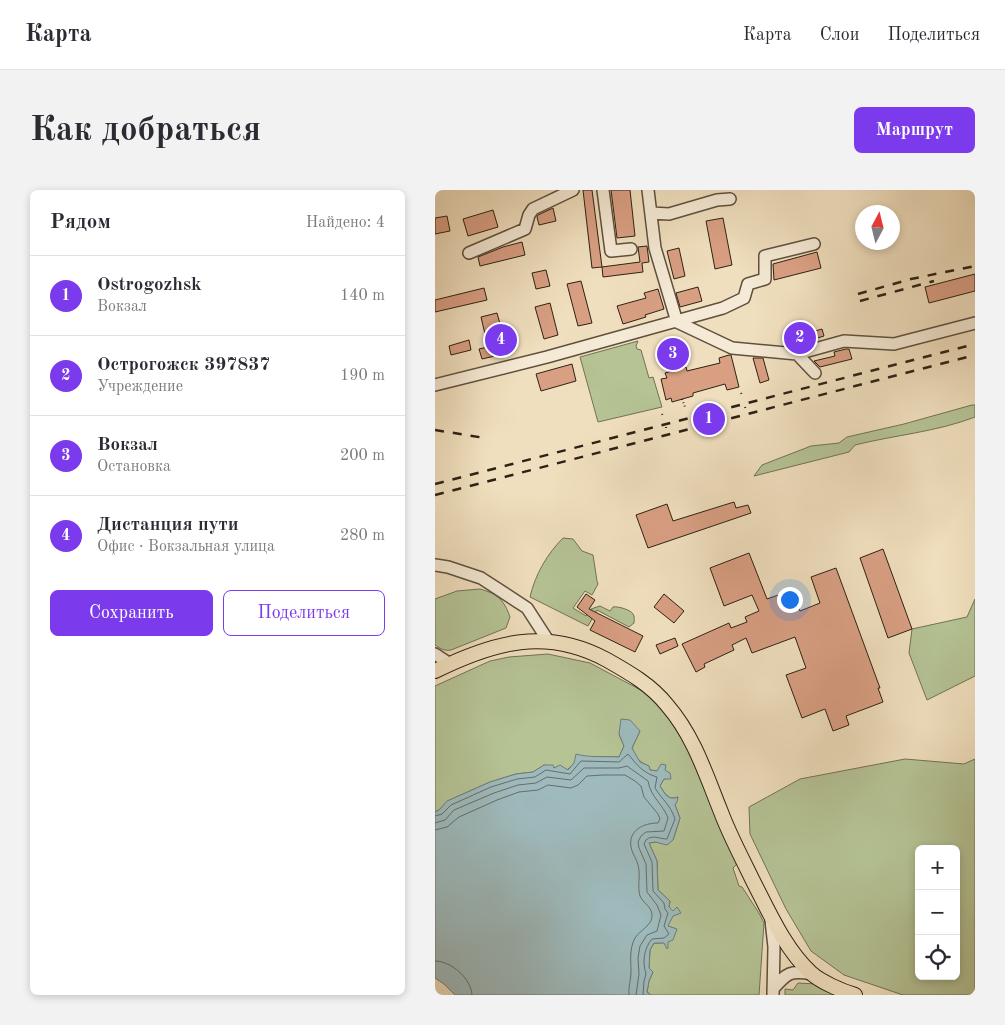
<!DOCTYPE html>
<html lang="ru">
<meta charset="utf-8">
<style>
body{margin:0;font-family:"Old Standard TT",serif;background:#f2f2f3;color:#2b2b33}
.controls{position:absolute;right:15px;bottom:15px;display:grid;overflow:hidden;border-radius:8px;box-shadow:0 2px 8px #0003}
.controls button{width:45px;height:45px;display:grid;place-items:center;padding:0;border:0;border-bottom:1px solid #e1e1e2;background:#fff;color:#2b2b33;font:25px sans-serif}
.compass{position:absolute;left:420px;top:15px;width:45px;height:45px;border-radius:50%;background:#fff;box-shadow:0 2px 8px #0003;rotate:7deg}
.you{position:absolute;left:354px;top:409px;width:18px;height:18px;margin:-12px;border:4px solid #fff;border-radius:50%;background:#1a73e8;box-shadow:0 0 0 8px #1a73e833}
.badge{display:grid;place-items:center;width:32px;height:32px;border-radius:50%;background:#7c3aed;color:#fff;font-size:16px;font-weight:700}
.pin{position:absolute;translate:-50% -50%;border:2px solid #fff;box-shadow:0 1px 5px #0006}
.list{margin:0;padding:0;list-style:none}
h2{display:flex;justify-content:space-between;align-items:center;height:65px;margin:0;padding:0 20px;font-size:21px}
h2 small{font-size:16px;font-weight:400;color:#7c7c81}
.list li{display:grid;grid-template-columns:32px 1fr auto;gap:15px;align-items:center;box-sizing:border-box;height:80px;padding:0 20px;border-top:1px solid #e1e1e2}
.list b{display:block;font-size:19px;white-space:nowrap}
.list p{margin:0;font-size:16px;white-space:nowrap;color:#7c7c81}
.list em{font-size:16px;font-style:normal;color:#7c7c81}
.actions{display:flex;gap:10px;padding:15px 20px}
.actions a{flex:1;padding:11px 0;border:1px solid #7c3aed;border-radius:8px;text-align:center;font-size:18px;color:#7c3aed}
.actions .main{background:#7c3aed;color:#fff}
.icon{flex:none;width:28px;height:28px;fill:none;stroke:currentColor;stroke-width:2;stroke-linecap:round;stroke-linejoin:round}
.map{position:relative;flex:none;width:540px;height:805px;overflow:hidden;border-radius:8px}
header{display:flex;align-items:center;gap:30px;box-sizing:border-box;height:70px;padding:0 25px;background:#fff;border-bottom:1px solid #e1e1e2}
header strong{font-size:24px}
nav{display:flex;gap:28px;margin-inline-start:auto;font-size:18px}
.intro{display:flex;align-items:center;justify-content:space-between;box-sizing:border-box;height:120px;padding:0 30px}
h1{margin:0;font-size:35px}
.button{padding:12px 22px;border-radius:8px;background:#7c3aed;color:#fff;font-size:18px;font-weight:700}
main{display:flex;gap:30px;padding:0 30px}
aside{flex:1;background:#fff;border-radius:8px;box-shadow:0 2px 8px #0003}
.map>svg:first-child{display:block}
.green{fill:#b5c395;stroke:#717255;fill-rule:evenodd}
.water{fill:#9ebabc;stroke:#717d79}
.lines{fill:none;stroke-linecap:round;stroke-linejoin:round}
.shore{stroke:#666e68;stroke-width:1}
.building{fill:#d99f83;stroke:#2d2115}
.minor-casing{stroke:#5e503f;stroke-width:14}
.major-casing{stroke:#2d2115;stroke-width:16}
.path{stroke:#2d2115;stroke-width:2;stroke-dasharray:1 2.5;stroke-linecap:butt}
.minor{stroke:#f5ead5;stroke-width:11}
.major{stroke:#f0dfbe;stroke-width:14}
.rail{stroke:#2d2115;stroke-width:2.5;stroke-dasharray:9 9;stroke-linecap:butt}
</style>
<header>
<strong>Карта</strong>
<nav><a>Карта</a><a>Слои</a><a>Поделиться</a></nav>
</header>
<div class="intro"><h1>Как добраться</h1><a class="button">Маршрут</a></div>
<main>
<aside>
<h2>Рядом<small>Найдено: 4</small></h2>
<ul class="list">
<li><span class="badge">1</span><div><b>Ostrogozhsk</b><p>Вокзал</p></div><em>140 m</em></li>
<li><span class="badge">2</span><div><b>Острогожск 397837</b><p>Учреждение</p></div><em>190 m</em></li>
<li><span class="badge">3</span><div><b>Вокзал</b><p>Остановка</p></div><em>200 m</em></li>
<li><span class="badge">4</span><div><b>Дистанция пути</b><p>Офис · Вокзальная улица</p></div><em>280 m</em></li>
</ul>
<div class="actions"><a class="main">Сохранить</a><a>Поделиться</a></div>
</aside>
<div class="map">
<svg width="540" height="805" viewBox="0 0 540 805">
<rect width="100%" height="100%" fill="#f0dfbe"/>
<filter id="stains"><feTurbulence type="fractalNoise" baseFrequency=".004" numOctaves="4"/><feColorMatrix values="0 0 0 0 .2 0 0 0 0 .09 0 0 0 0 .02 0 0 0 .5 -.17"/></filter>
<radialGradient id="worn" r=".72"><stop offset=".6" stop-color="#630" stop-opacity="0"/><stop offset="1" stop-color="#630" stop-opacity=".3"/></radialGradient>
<path class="green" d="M 203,151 L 201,156 L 202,159 L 206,160 L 214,188 L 218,187 L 227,217 L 163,232 L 145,167 Z
M 537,215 L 540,215 L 540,227 C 501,242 460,245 420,255 L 414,262 L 319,286 L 327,275 L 376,256 L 404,253 L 412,247 L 469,234 Z
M 128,348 L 138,349 L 147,361 L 158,365 L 162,391 L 163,394 L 157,405 L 150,401 L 138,418 L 151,426 L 156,419 L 165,416 L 175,421 L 178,417 C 183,416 196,420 198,424 C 200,426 199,431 199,433 L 194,437 L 162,420 L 153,436 L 95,407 C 100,385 112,364 128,348 Z
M 45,399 C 63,404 69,410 75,427 L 71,438 L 16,460 C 9,461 6,459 0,455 L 0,409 L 22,401 Z
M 540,409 L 540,486 L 492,510 L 474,463 L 477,439 L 532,427 Z
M 113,464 L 155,473 L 217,506 L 245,541 L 302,674 L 298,678 L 304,696 L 307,697 L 324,723 L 329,733 L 324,805 L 216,805 L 212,802 L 214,791 L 218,782 L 214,778 L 215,760 L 219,753 C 234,754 234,750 241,739 L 233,736 L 238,721 L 234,717 L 235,711 L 223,700 L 222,671 L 214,653 L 238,650 L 245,628 L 240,615 L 243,607 C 233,611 230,603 225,596 L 229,589 L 236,588 L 223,581 L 215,580 L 214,576 C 204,572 201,568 197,558 L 205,541 L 184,544 L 189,556 L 184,567 C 165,566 146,565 132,580 L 109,575 L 98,582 L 81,584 L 55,592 L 13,611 L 4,620 L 0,622 L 0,496 L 55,471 L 74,467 Z
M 470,569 L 529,574 L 540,569 L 540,805 L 468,805 L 409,785 L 376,761 L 351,719 L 315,644 L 314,617 L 365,589 ZM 484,659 L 521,659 L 521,786 L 484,786 Z
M 363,793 L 381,794 L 402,805 L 350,805 L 350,799 L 358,800 Z"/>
<path class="water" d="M 186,529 L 195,530 L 205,541 L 197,558 L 205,572 L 214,576 L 215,580 L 222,581 L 226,574 L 231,575 L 230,580 L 235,583 L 236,589 L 229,589 L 225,596 C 230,604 233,611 243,607 L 242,612 L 240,615 L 245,628 L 238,650 L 232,655 L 220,652 L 214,653 L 222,671 L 223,700 L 235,711 L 234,717 L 238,721 L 242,717 L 246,723 L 238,726 L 233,736 L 242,739 L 238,750 L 233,752 L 233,758 L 232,759 L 229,753 L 219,753 L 215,760 L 214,778 L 218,782 L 214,791 L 212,802 L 216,805 L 20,805 L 9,794 L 0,788 L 0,622 L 4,620 L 12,611 L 55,592 L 81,584 L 98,582 L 109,575 L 118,575 L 119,578 L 125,575 L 133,580 L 139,573 L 141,564 C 155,568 169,566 184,567 L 189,556 L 184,544 Z"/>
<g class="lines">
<path class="shore" d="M 0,626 L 7,624 L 16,615 L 56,597 L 82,589 L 100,587 L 111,580 L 135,584 L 146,571 L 184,572 L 193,564 C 202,575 208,583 222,587 L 220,598 C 228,611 235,614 240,629 L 232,649 C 224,649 218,644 211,650 L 209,654 L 217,672 L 218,701 L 229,713 L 230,719 L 233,723 L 229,736 L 234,744 L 229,748 L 217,749 C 209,758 207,772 211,784 L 209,791 L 208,805
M 0,633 L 10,630 L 19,620 L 59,603 L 83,595 L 101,593 L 112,587 L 136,590 L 149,578 L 184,578 L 192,576 L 213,591 C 216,608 228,614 233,628 L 229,641 L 211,642 L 206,646 L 203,652 L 204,658 L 211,674 L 212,702 L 222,715 L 226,725 L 222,741 L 212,745 L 205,756 L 203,768 L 204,784 L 201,805
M 0,640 L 12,637 L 24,627 L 62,610 L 84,602 L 103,600 L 113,595 L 136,598 L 143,595 L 152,586 L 168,585 L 190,585 L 200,591 L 206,596 L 209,607 L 223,624 L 225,629 L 223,633 C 209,633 193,640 196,657 C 197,664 202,669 203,675 C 206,685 202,696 205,706 C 208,713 217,717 217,725 C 218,735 205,740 200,748 C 194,759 196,771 196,782 C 196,790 193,797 194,805
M 0,771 C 16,771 36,788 37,805"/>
</g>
<path class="building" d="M 148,0 L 157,0 L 167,77 L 157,78 Z
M 176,0 L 195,0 L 200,46 L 182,48 Z
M 118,18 L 121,31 L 104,35 L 102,27 L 103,25 Z
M 58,20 L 63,37 L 33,46 L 28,29 Z
M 12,26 L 15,41 L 0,44 L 0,28 Z
M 288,28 L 297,75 L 280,79 L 271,31 Z
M 87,52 L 90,65 L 45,76 L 43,67 L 68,57 Z
M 212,56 L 214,72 L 207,73 L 208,82 L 168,87 L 167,77 L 205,72 L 203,57 Z
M 244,58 L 250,86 L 239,89 L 232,61 Z
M 382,62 L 386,78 L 339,90 L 338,74 Z
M 111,80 L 115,96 L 101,99 L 97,83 Z
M 540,84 L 540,101 L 494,113 L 490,97 Z
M 146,91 L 157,133 L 143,136 L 132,94 Z
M 263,97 L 267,111 L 245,117 L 241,103 Z
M 49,98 L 52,110 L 0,122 L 0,110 Z
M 223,99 L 229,119 L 210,125 L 211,127 L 188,134 L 182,116 L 211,108 L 209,103 Z
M 115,113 L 123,145 L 109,149 L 100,117 Z
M 62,123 L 73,163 L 47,169 L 44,159 L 53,157 L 46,127 Z
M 368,136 L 370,144 L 387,139 L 389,146 L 360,155 L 355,140 Z
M 34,150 L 36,160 L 16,165 L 14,156 Z
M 411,159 L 414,159 L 417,169 L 385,177 L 379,171 L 400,166 L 399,162 Z
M 294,165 L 296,165 L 304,197 L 292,200 L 290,194 L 258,203 L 258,206 L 237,212 L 236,208 L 231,210 L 226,189 L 232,188 L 230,183 L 251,177 L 252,181 L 285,173 L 284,168 Z
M 318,168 L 328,168 L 334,190 L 325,193 Z
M 137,174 L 141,191 L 106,201 L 101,184 Z
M 299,312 L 301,318 L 313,315 L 316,323 L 213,358 L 201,325 L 232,314 L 238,331 Z
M 448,359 L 477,439 L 453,448 L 425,368 Z
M 314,363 L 332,409 L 349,403 L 350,405 L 358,402 L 365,421 L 385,413 L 376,387 L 401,378 L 445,498 L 443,498 L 448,512 L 411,526 L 414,535 L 398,541 L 390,519 L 367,528 L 351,485 L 371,478 L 360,447 L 317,463 L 311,448 L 297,455 L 299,460 L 269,474 L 270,477 L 261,482 L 247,454 L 294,433 L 296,438 L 312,432 L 310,427 L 324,421 L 317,405 L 289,416 L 275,378 Z
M 151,404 L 160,410 L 154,419 L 208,446 L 200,462 L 155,440 L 160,431 L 142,417 Z
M 229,404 L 249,421 L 239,433 L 219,417 Z
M 240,448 L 243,456 L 225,464 L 221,455 Z"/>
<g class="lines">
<defs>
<path id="minor" d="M 168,0 L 176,61 L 196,59
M 213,0 L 220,58 L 242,132
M 216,23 L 234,24 L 282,10 L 295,9
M 34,63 L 90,39 L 94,25 L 98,19 L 138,0
M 242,132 L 297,158 L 362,164 L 409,151 L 459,154 L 540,133
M 362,164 L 380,183
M 0,195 L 112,167 L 288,118 L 309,108 L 313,94 L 330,89 L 330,66 L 379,54
M 0,375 L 13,377 L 46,388 L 92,418 L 114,452
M 0,464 L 15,474
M 336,730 L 339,757 L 338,805
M 338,799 C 352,783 355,780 377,784"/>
<path id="major" d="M 0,481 C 59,452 111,437 172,470 C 195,483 216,495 232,515 C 259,546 271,585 286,622 C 295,646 307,668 318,691 C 334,722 350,759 376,783 C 386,792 407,801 420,805"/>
</defs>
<use href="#minor" class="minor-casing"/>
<use href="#major" class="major-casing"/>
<path class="path" d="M 306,203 L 307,205
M 247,209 L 250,217
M 310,217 L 311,220
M 227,224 L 228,226
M 231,237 L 231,240"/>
<use href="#minor" class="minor"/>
<use href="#major" class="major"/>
<path class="rail" d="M 423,104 L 476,89 L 540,76
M 425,111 L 499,91
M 0,240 L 50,248
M 0,294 L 540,154
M 0,305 L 540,165"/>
</g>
<rect width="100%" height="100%" filter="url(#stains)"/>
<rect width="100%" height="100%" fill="url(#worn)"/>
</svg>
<div class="controls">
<button>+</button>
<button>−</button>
<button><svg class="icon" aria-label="locate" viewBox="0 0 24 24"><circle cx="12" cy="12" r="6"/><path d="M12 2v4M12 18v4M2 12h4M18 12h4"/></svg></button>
</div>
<svg class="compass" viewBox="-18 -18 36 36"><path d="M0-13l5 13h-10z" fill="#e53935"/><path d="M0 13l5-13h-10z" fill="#7c7c81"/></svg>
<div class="you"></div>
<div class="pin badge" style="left:274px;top:229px">1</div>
<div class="pin badge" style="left:365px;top:148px">2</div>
<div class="pin badge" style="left:238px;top:164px">3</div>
<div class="pin badge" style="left:66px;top:150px">4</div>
</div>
</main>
